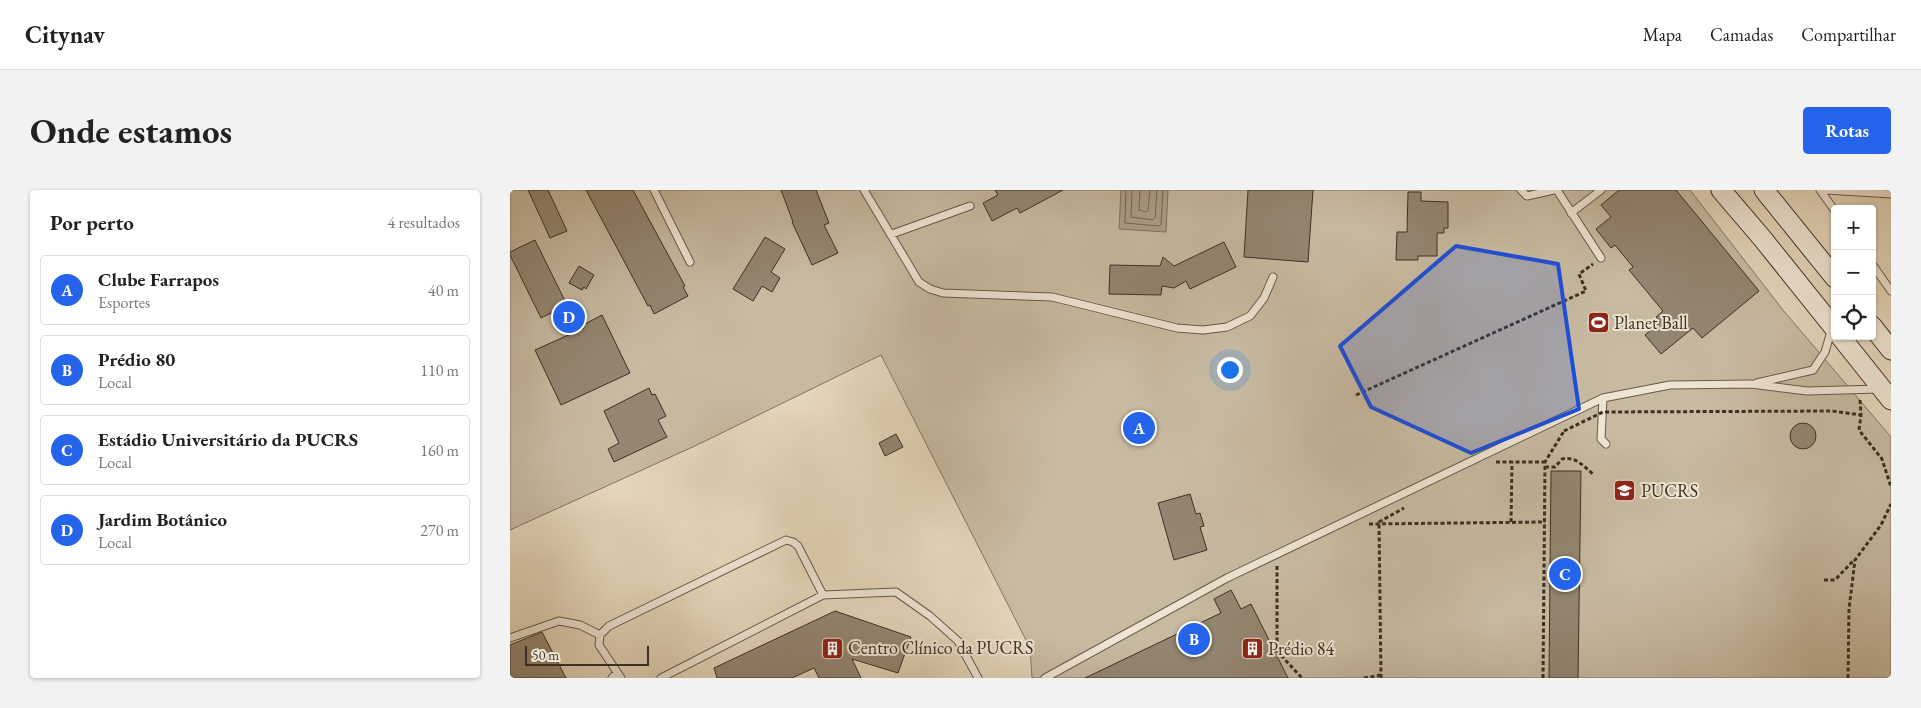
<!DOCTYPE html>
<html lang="pt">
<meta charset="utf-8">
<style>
body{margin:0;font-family:"EB Garamond",serif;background:#f2f2f2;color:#222}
.controls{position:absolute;right:15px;top:15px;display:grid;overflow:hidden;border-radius:5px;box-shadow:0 1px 4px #0004}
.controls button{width:45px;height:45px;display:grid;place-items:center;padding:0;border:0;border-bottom:1px solid #e0e0e0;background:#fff;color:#222;font:25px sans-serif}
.scale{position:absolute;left:15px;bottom:12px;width:124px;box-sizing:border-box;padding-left:5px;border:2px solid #3c3023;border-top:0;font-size:14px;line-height:18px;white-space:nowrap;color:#3c3023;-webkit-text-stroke:4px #ede4d3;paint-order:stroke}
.you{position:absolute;left:719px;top:179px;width:18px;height:18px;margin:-12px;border:4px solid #fff;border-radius:50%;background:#1a73e8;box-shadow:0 0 0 8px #1a73e833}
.badge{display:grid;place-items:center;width:32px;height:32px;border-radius:50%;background:#2563eb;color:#fff;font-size:16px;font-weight:700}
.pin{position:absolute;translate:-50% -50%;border:2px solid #fff;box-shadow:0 1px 5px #0006}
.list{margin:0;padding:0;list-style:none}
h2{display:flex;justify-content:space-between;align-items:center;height:65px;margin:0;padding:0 20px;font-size:21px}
h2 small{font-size:16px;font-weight:400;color:#767676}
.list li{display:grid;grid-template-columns:32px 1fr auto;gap:15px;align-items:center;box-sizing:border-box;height:70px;margin:0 10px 10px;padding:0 10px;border:1px solid #e0e0e0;border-radius:5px}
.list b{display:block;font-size:19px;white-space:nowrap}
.list p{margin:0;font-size:16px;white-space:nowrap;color:#767676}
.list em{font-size:16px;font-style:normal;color:#767676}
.icon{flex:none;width:28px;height:28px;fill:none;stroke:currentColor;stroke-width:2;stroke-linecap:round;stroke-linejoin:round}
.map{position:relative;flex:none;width:1381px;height:488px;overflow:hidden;border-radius:5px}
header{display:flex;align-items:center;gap:30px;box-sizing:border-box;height:70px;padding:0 25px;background:#fff;border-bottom:1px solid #e0e0e0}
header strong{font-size:24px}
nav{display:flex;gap:28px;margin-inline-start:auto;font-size:18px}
.intro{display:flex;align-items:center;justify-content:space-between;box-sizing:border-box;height:120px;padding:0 30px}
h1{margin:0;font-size:35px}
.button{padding:12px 22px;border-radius:5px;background:#2563eb;color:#fff;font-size:18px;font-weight:700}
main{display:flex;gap:30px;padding:0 30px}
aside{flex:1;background:#fff;border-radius:5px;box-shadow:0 1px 4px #0004}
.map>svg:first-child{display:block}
.green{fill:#c7baa1;stroke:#827562}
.water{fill:#ab9e87;stroke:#7f725f}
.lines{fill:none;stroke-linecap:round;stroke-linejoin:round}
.shore{stroke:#746755;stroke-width:1}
.building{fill:#938672;stroke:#3c3023}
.service-casing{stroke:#665a49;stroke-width:9}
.secondary-casing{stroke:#3c3023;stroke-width:21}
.path{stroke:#3c3023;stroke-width:3;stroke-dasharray:4 2.5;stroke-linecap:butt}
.service{stroke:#ede4d3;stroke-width:7}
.secondary{stroke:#ede4d3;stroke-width:19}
.path-bridge{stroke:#3c3023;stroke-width:3;stroke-dasharray:4 2.5;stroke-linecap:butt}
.marked{fill:#1d4ed8;fill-opacity:0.2;stroke:#1d4ed8;stroke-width:4;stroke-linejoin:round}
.labels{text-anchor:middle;stroke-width:4;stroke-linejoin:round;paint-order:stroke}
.poi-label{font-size:18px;fill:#3c3023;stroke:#ede4d3;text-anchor:start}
</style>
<header>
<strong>Citynav</strong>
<nav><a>Mapa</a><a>Camadas</a><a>Compartilhar</a></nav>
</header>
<div class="intro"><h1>Onde estamos</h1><a class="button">Rotas</a></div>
<main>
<aside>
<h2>Por perto<small>4 resultados</small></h2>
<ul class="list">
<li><span class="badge">A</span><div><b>Clube Farrapos</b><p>Esportes</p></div><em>40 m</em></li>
<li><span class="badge">B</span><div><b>Prédio 80</b><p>Local</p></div><em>110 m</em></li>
<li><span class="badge">C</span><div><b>Estádio Universitário da PUCRS</b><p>Local</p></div><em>160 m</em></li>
<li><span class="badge">D</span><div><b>Jardim Botânico</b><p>Local</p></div><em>270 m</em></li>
</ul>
</aside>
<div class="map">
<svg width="1381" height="488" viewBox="0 0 1381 488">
<rect width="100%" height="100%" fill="#e4d6bb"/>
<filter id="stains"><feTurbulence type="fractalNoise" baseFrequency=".004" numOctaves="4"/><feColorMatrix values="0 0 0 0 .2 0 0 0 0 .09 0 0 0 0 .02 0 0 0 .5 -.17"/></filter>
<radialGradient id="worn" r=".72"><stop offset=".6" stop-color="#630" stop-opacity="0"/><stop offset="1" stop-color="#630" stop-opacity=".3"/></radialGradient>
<path class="green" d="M 0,0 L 1180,0 L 1273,120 L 1381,247 L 1381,488 L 522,488 L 520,458 L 371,165 L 187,255 L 0,340 Z"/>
<path class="water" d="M 611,0 L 658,0 L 656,42 L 609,39 Z"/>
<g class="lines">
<path class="shore" d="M 616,0 L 615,33 L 649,36 L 651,34 L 653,0
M 622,0 L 621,27 L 643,30 L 645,28 L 647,0
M 630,0 L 629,20 L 636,22 L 638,20 L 640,0"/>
</g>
<path class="building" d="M 18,0 L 38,0 L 57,41 L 40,48 Z
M 76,0 L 123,0 L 175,96 L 173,97 L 178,106 L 144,124 L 140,115 L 138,116 Z
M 271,0 L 306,0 L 319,33 L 314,35 L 328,63 L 302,75 L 282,32 L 283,32 Z
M 485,0 L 553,0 L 510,23 L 507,18 L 482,31 L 473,13 L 488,5 Z
M 738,0 L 803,0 L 798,72 L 734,67 Z
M 1109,0 L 1166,0 L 1249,101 L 1192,148 L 1183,138 L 1151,164 L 1135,145 L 1150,132 L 1146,127 L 1153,121 L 1119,80 L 1123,77 L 1105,55 L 1101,58 L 1086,39 L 1101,27 L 1091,15 Z
M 898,2 L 911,2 L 911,11 L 938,12 L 938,38 L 934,38 L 934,43 L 927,43 L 927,66 L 908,66 L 908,70 L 886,70 L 887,42 L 897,42 Z
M 255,47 L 275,59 L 261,82 L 270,88 L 262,102 L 252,96 L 243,111 L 223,99 Z
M 25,50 L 57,115 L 31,128 L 0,65 L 0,62 Z
M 714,52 L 726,77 L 680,99 L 676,91 L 664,98 L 652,96 L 651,105 L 599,104 L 600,75 L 650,76 L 653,67 L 664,76 Z
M 69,76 L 84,85 L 76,99 L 74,97 L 72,100 L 59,93 Z
M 92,125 L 120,183 L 51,215 L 25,160 L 74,138 L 73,135 Z
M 139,198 L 142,205 L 145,204 L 156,226 L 148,230 L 157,247 L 104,272 L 98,259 L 109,253 L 94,221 Z
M1280 246a13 13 0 1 1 26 0a13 13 0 1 1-26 0Z
M 386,244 L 393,257 L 375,266 L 369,253 Z
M 1041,281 L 1071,281 L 1068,488 L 1039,488 Z
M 680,304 L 686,324 L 690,323 L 694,336 L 690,337 L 697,360 L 664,370 L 648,313 Z
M 721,400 L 731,419 L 741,414 L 778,488 L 575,488 L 711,423 L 704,409 Z
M 325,421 L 401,447 L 388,483 L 342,469 L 351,488 L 309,488 L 304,478 L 282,488 L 207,488 L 204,478 Z
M 32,442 L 56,488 L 0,488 L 0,455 Z"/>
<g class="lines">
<defs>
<path id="service" d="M 144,0 L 180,72
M 354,0 L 409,92 L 420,99 L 433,103 L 542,107 L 667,138 L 693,140 L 717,137 L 740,126 L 754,108 L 763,87
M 1011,0 L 1017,6 L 1044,0
M 1047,0 L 1091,68
M 1310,0 L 1325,21
M 1316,0 L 1381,4
M 1061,23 L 1091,0
M 382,44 L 460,16
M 1362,74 L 1381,101
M 1247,193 L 1303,180 L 1315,162 L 1322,138
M 1093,208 L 1091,249 L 1096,254
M 0,448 L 49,431 L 70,435 L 90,445
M 102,488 L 107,483
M 111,488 L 89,455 L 90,445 L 99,436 L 276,350 L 283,352 L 288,356 L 313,405
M 151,488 L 313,405 L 386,402 L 420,426 L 448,451 L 468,488
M 535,488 L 717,388 L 1093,208 L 1160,195 L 1241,194 L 1297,201 L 1369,199"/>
<path id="secondary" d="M 1211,0 L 1252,48 L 1325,139
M 1254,0 L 1325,88
M 1362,136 L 1381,160
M 1330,146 L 1381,210"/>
</defs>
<use href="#service" class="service-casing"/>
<use href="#secondary" class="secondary-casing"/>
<path class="path" d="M 846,205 L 1076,101 L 1069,84 L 1083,74
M 1350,210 L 1351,225 L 1349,240 L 1372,269 L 1381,297
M 986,272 L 1035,272
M 1035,277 L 1045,277 L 1052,269 C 1066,266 1073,276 1083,284
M 1001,332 L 1002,272
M 859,334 L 1035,332
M 767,376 L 767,461 L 792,488
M 1314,390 L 1325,390 L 1344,370
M 854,488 L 871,485
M 871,488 L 869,332 L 894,318
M 1033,488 L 1035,272 L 1054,241
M 1338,488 L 1339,419 L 1345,370 L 1371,335 L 1381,314"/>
<use href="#service" class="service"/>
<use href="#secondary" class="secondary"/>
<path class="path-bridge" d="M 1054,241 L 1093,222 L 1322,221 L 1351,225"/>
</g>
<path class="marked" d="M 946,56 L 1048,74 L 1069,219 L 961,263 L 861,217 L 830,156 Z"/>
<defs>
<symbol id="stadium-square" viewBox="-11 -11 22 22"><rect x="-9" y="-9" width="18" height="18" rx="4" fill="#8f2418" stroke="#ede4d3"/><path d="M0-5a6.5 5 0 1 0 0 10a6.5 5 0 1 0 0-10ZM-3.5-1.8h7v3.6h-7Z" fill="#fff"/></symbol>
<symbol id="university-square" viewBox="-11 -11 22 22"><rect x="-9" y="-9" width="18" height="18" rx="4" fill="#8f2418" stroke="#ede4d3"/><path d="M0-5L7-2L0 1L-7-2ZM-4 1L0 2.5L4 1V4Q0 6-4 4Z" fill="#fff"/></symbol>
<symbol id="building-square" viewBox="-11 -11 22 22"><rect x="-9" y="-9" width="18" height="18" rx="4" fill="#8f2418" stroke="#ede4d3"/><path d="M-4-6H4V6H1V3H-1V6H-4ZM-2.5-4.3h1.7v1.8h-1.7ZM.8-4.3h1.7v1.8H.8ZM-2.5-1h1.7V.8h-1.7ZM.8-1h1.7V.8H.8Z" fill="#fff"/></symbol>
</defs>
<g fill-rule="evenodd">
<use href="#stadium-square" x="1076" y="120" width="25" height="25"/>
<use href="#university-square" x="1102" y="288" width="25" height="25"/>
<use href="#building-square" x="310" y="446" width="25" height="25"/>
<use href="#building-square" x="730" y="446" width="25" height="25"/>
</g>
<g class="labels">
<g class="poi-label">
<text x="1104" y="139">Planet Ball</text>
<text x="1131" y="307">PUCRS</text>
<text x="338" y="464">Centro Clínico da PUCRS</text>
<text x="758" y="465">Prédio 84</text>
</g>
</g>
<rect width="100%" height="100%" filter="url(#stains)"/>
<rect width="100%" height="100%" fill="url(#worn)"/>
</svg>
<div class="controls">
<button>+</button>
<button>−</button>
<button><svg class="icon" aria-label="locate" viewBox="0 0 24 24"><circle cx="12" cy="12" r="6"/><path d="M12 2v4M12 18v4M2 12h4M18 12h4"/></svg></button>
</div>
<div class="scale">50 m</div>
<div class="you"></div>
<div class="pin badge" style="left:629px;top:238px">A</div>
<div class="pin badge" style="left:684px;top:449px">B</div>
<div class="pin badge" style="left:1055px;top:384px">C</div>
<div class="pin badge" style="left:59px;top:127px">D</div>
</div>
</main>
